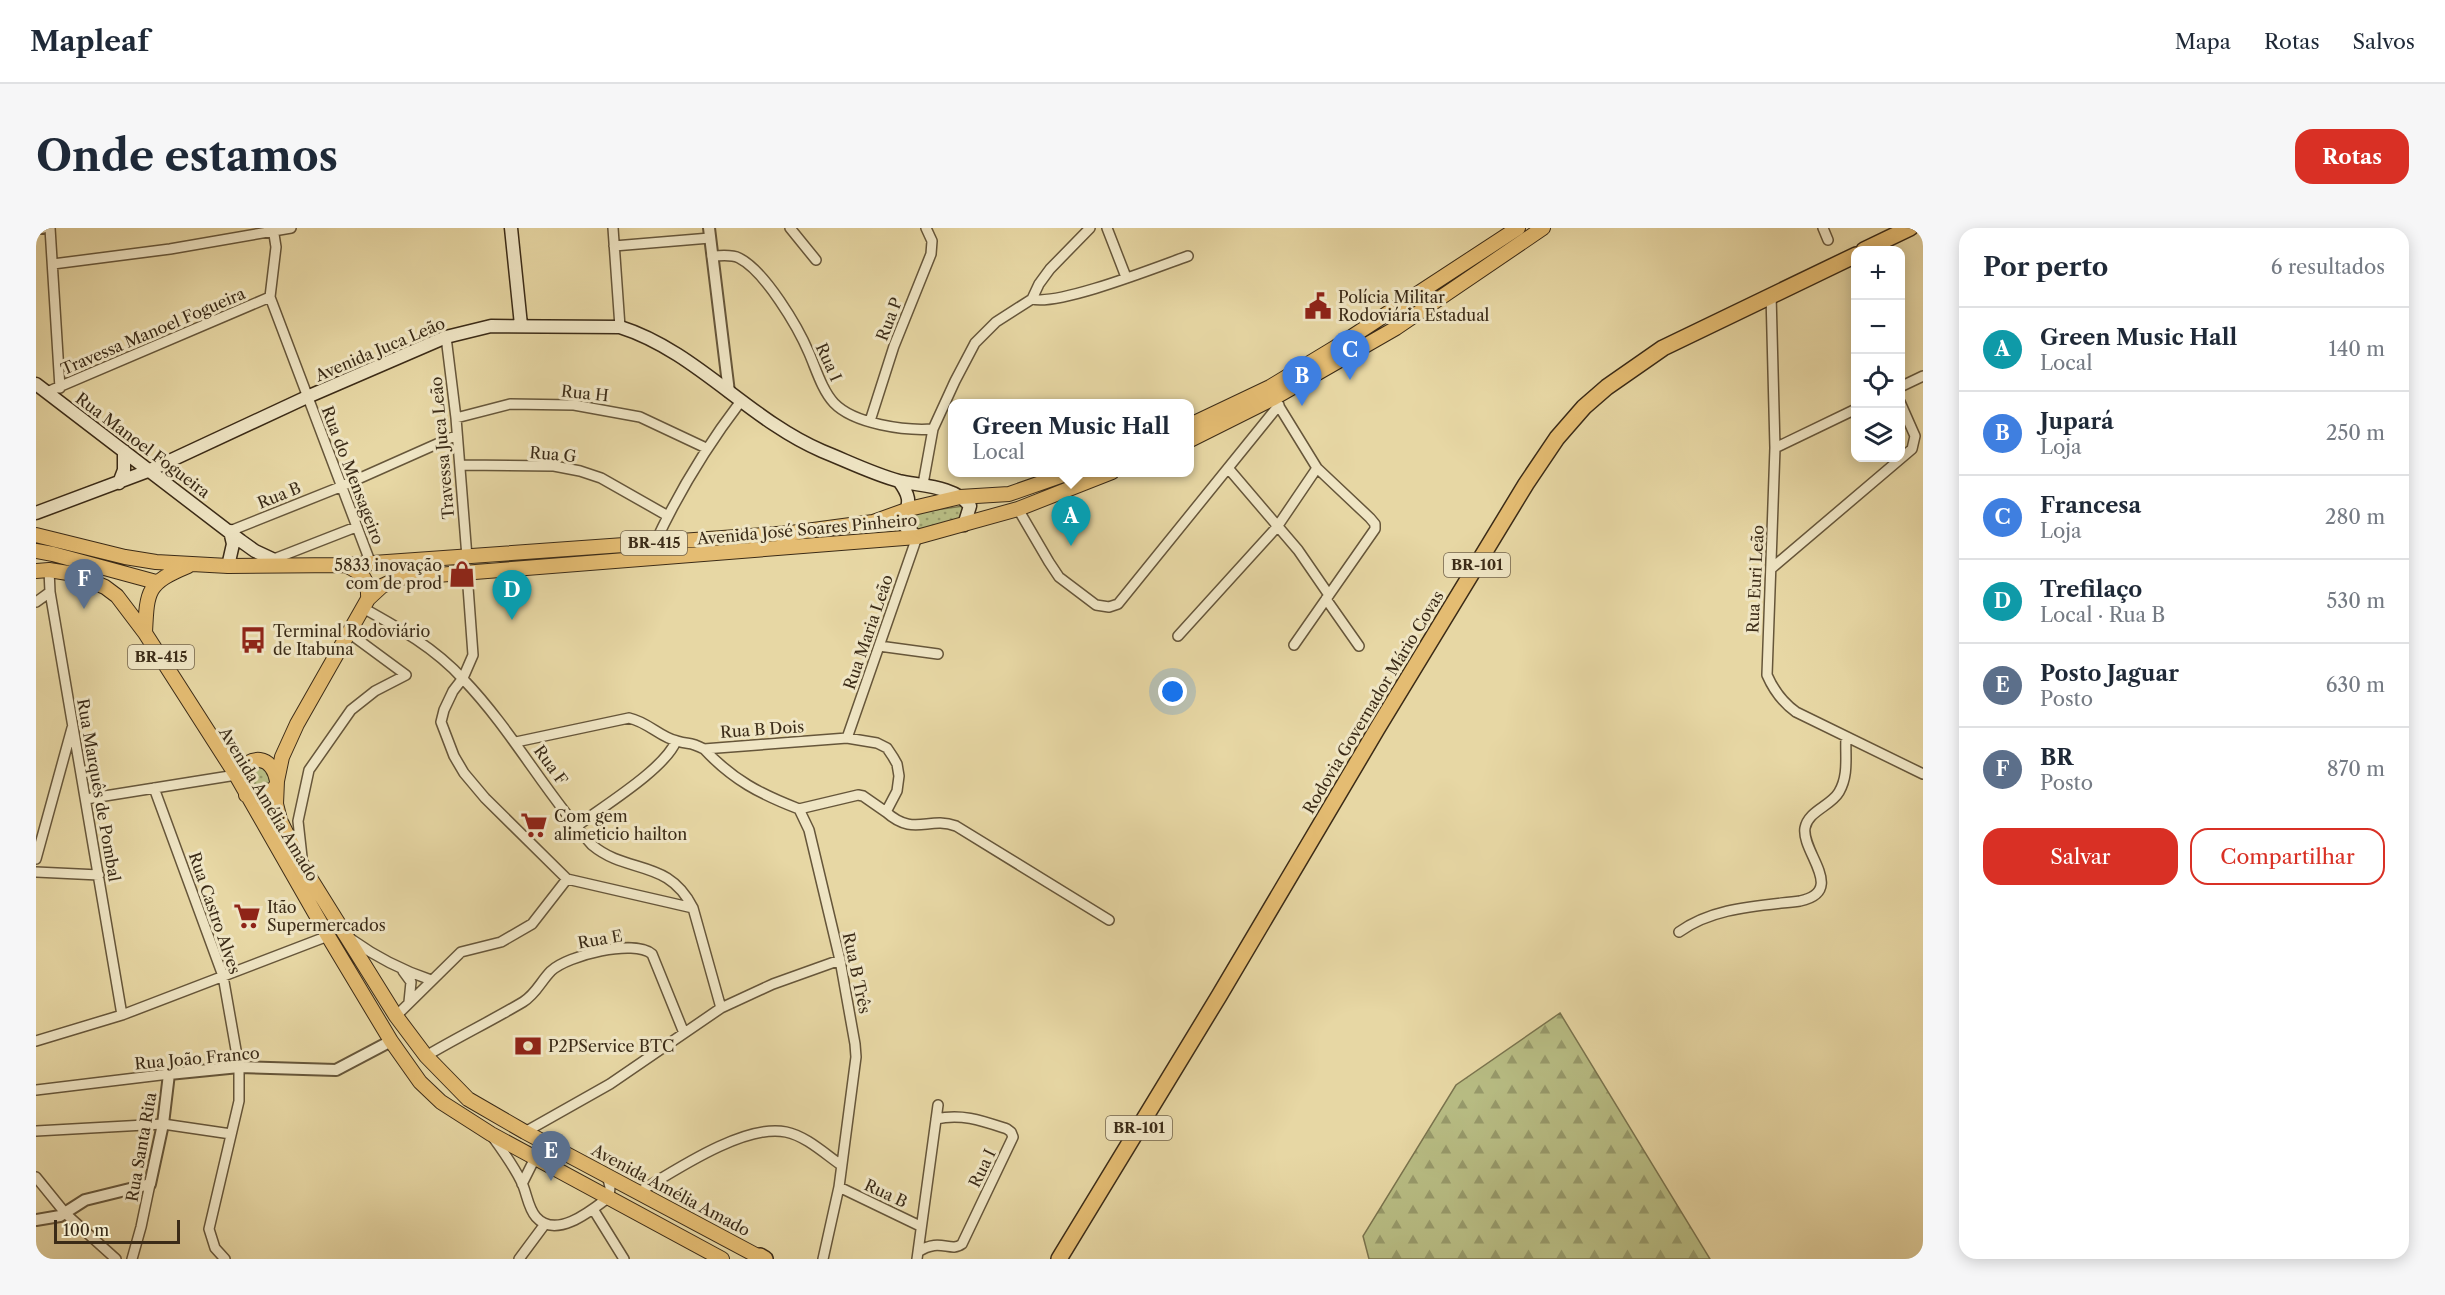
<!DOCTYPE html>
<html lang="pt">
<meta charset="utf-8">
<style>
body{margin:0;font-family:"Libre Caslon Text",serif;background:#f6f6f7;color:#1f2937}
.controls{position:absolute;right:18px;top:18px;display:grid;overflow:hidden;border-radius:12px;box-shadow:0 3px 15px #0003}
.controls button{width:54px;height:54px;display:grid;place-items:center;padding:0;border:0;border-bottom:2px solid #e0e1e3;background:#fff;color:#1f2937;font:30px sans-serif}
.scale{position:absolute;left:18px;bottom:15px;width:126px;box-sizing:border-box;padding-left:6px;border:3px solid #3b2b17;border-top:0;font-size:16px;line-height:21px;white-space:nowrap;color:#3b2b17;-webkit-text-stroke:4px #efe5c4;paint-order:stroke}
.you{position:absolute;left:1137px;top:464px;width:21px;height:21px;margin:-15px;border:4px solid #fff;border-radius:50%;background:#1a73e8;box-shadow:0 0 0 9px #1a73e833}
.badge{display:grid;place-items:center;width:39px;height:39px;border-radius:50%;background:#d93025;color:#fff;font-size:20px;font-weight:700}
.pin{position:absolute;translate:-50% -50px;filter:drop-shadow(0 2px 3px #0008)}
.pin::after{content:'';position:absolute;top:32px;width:21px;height:18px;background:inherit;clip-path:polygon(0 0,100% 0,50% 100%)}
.popup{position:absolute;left:912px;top:171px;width:246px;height:78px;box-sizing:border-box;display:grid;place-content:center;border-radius:12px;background:#fff;filter:drop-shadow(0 2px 4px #0005);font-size:20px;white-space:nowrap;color:#747a83}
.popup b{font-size:22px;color:#1f2937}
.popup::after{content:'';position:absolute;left:50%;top:100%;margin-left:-12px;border:12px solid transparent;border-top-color:#fff}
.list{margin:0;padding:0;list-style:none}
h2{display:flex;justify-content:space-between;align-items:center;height:78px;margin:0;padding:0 24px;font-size:26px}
h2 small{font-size:20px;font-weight:400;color:#747a83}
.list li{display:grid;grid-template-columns:39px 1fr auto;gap:18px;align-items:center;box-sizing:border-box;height:84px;padding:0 24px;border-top:2px solid #e0e1e3}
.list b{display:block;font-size:22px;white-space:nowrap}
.list p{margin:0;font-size:20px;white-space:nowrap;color:#747a83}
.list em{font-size:20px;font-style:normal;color:#747a83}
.actions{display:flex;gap:12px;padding:18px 24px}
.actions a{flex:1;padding:14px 0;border:2px solid #d93025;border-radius:18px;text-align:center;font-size:21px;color:#d93025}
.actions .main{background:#d93025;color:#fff}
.icon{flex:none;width:33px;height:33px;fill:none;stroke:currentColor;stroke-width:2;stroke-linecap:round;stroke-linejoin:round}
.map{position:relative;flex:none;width:1887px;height:1031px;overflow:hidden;border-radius:18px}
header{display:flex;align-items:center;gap:36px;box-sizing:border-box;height:84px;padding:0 30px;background:#fff;border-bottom:2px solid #e0e1e3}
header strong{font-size:28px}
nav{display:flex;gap:33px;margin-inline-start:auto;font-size:21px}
.intro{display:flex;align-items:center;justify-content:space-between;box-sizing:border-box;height:144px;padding:0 36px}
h1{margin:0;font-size:42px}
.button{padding:15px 27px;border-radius:18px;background:#d93025;color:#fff;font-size:21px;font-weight:700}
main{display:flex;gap:36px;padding:0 36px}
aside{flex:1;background:#fff;border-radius:18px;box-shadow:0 3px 15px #0003}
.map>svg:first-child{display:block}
.grass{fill:url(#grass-dots);stroke:#7a744e;stroke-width:1.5}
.forest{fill:url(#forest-firs);stroke:#7a744e;stroke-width:1.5}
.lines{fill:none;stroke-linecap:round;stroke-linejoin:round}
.minor-casing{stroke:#66563a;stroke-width:12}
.tertiary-casing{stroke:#66563a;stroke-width:14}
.secondary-casing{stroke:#3b2b17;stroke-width:15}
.primary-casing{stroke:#3b2b17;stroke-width:16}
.trunk-casing{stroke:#3b2b17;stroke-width:18}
.minor{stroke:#efe5c4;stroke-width:9}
.tertiary{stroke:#efe5c4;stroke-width:10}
.secondary{stroke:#efe5c4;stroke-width:12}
.primary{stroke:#e4bc72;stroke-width:14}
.trunk{stroke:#e4bc72;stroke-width:15}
.labels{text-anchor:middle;stroke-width:6;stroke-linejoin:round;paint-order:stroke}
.shield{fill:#efe5c4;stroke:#71634b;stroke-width:1.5}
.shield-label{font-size:15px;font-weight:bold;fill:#3b2b17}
.poi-label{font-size:16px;fill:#3b2b17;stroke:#efe5c4;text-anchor:start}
.street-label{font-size:16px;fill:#3b2b17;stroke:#efe5c4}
</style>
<header>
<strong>Mapleaf</strong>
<nav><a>Mapa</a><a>Rotas</a><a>Salvos</a></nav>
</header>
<div class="intro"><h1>Onde estamos</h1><a class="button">Rotas</a></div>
<main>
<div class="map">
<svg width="1887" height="1031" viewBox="0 0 1887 1031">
<defs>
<pattern id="grass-dots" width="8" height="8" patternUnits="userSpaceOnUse" patternTransform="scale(1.5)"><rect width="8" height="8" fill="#b8bd84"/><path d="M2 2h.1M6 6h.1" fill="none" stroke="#979a6b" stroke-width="1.8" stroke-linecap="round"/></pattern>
<pattern id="forest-firs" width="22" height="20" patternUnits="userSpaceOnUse" patternTransform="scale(1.5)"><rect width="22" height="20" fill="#b8bd84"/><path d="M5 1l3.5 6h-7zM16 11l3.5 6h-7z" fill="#979a6b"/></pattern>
</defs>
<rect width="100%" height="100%" fill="#e7d7a4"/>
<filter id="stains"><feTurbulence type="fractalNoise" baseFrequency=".00333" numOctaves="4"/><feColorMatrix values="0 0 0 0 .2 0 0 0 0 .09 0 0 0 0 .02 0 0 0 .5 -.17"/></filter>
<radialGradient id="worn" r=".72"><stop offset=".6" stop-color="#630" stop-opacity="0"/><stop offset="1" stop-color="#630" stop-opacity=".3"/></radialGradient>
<path class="grass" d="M 927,278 L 927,291 L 885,303 L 877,297 L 876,291 L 878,285 Z
M209 550a13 13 0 1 1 26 0a13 13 0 1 1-26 0Z"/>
<path class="forest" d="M 1524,785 L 1674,1031 L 1333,1031 L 1327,1008 L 1420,857 Z"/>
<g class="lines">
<defs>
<path id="minor" d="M 14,0 L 24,160
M 237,0 L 240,19 L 234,69 L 335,336
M 577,0 L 584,99
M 754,0 L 780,32
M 1071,0 L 1090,49
M 1787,0 L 1792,12
M 0,2 L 8,0
M 578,18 L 674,10
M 676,28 C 685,28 695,26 703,30 C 729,43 762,99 773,125 C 780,141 786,162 798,175 C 818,196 869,203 897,201 L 887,256
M 17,36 L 134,21 L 255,0
M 1735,66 L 1739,220 L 1731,447 C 1738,463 1746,474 1760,484 L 1887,546
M 996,71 C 1023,78 1121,39 1152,28
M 410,109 L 420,190 L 431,329
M 1864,159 L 1887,148
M 11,164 L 234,69
M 1241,175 L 1281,240 L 1334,290 L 1339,296 L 1339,301 L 1258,417
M 420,190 L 474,176 L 538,177 L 604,189 L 670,220
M 834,193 L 858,118 L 895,26 L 896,13 L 890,0
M 897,201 L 919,153 L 939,115 L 960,94 L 996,71 L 1003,56 L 1014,41 L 1054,0
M 1739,220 L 1820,181
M 424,237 L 518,238 L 544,243 L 565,250 L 632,288
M 1192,240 L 1262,322 L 1293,367
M 982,281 L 1013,334 L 1023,349 L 1060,377 L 1073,379 L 1082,376 L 1243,177
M 194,303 L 304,259 L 421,207
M 619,315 C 643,263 670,219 705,173
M 238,331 L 320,299
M 1736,340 L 1876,221 L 1879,208 L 1864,174
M 13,342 L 14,364 L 86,787
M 431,345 L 437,427 L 427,450 L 417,463 L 408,482 L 405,494 L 418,528 L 428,545 L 449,570 L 531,651 L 657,680
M 1290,371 L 1323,418
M 0,374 L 14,364
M 327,380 C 363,400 399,420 427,451 C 476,502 509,565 556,617 C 592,647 632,630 657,680 L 685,780
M 1142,408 L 1241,299 L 1281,240
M 843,418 L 902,426
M 811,510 L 881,309
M 480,514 L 593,490 C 612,494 625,510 641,513 C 654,517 653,513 668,521 L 811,510 L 841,515 L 851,520 L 857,529 L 861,536 L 863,548 L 861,563 L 850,584 C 878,609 892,588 920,598 L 1073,692
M 668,521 C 697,552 724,566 763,581 L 773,602 L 804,732 L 819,816 L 820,829 L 803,959 L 787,1031
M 118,560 L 187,748 L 203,839 L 203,873 L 173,1001 L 179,1020 L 189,1031
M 50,571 L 200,547
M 763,581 L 822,567 L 827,568 L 850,584
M 541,598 C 566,579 629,541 640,513
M 266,629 L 262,593 L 273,542 L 315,482 L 339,463 L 370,447 L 313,405
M 0,631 L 36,500
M 0,644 L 63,647
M 1643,704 C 1677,679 1723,678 1764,673 C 1811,663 1765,624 1769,600 C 1772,583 1795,578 1803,564 C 1813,547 1809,528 1810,510
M 315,711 C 340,729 365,742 395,752
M 367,743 L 375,754 L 373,774
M 360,788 L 425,724 L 465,714 L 496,696 L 531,651
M 0,813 L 86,787 L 292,708
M 390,828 C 422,809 455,793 487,774 C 500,766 505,753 515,743 C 532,727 598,711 616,726 L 648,805
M 0,862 L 133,846
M 0,903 L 127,896 L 195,906
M 489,904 L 574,856 L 685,780 L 737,756 L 804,732
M 456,908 C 467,923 478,938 486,955 C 491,966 492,980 500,989 C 520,1012 556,982 573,969 L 574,959 L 571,947
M 0,949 L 30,986 L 80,1031
M 486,956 L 499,930 L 508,924 L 523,924
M 803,959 L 884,998
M 603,964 C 638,943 709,895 750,904 C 770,908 789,926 805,937
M 557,981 L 588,1031
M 882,1024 C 904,1009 914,1025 926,1016 L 977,909 L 975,904 L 971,901 C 947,893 926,885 900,891
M 96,1031 L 105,999 L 114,956
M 483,1031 L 509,996
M 881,1031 L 902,877"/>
<path id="tertiary" d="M 673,0 L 693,164
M 0,992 L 24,988 L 49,972 L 114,956 L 127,896 L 133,846 L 203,839 L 300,842 L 355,813"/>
<path id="secondary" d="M 475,0 L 485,97
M 0,156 L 205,313 L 219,323 L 249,337
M 863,253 C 880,276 868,277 869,298 L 881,309
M 83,255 L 88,242 L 88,223
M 0,285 L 112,243 L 271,169 L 410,109 L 455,98 L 584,99 C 660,123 713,192 786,223 C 811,233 837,246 863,253 C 885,258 919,258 934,278 L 928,297
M 192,338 L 197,316 L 194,303"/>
<path id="primary" d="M 1154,197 L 1234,159 L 1300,119 L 1482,0
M 1154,212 L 1238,170 L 1360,100 L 1507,0
M 0,307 L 89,329 L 120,334 L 192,338 L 309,337 L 755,305 L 837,294 L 873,281 L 924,269 L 973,266 L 1036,244
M 0,323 L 17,326 L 120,354
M 309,337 C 327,345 333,352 332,371
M 0,343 L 13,342 L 38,346 L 69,359 L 81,368 L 109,405 L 200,547 L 292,708 L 355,813 L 384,854 L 405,874 L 455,906 L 686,1031
M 109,405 C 111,362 111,355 152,338
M 200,547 C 214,525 236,527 241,553
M 210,567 C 224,571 231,568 240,558
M 727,1031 L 489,904 L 432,871 L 390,828 L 360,788 L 266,637 L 244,592 L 240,576 L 241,553 L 246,529 L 261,496 L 332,371 L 346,358 L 363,350 L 881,309 L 982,281 L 1076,244"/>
<path id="trunk" d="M 1828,22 L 1874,0
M 724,1028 L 729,1031
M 1023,1031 L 1183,768 L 1341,501 L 1490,256 L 1521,210 L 1548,179 L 1571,159 L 1627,120 L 1820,27"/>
</defs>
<use href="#minor" class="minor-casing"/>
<use href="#tertiary" class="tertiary-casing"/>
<use href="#secondary" class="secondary-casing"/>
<use href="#primary" class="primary-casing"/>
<use href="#trunk" class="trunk-casing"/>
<use href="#minor" class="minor"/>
<use href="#tertiary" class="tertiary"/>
<use href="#secondary" class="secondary"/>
<use href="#primary" class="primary"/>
<use href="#trunk" class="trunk"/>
</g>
<defs>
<symbol id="civic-bare" viewBox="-9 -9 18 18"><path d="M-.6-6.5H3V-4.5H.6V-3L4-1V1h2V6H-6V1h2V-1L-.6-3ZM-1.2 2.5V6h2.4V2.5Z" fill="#8f2418" stroke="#efe5c4" stroke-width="2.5" paint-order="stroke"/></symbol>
<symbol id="shop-bare" viewBox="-9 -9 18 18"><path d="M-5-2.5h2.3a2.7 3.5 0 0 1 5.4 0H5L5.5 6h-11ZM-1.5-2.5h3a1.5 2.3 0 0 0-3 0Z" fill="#8f2418" stroke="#efe5c4" stroke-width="2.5" paint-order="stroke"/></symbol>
<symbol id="bus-bare" viewBox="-9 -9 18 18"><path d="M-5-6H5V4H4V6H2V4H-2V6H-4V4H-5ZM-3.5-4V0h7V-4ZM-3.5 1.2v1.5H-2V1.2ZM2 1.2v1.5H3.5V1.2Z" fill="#8f2418" stroke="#efe5c4" stroke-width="2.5" paint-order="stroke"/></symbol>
<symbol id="supermarket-bare" viewBox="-9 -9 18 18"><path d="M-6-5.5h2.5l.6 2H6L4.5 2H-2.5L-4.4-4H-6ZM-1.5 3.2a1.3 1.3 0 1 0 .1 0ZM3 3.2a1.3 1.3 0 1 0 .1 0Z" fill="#8f2418" stroke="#efe5c4" stroke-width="2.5" paint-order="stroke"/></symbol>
<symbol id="bank-bare" viewBox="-9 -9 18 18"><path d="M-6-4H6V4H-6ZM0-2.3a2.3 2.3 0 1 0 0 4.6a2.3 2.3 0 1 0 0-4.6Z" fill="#8f2418" stroke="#efe5c4" stroke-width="2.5" paint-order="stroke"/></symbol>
</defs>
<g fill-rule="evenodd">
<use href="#civic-bare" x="1263" y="59" width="38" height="38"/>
<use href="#shop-bare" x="407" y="327" width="38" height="38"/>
<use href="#bus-bare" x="198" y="393" width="38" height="38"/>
<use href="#supermarket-bare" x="479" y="578" width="38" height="38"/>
<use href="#supermarket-bare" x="192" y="669" width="38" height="38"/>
<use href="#bank-bare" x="473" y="799" width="38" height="38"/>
</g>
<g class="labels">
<g class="shield">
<rect x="585" y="303" width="66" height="24" rx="4.5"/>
<rect x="1408" y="325" width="66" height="24" rx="4.5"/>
<rect x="92" y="417" width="66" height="24" rx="4.5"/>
<rect x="1070" y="888" width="66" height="24" rx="4.5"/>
</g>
<g class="shield-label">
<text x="618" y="320">BR-415</text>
<text x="1441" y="342">BR-101</text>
<text x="125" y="434">BR-415</text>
<text x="1103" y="905">BR-101</text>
</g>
<g class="poi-label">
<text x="1302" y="75">Polícia Militar<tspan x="1302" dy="18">Rodoviária Estadual</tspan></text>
<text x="406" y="343" text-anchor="end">5833 inovação<tspan x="406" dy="18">com de prod</tspan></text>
<text x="237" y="409">Terminal Rodoviário<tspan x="237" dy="18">de Itabuna</tspan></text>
<text x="518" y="594">Com gem<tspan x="518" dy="18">alimeticio hailton</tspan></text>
<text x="231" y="685">Itão<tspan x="231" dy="18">Supermercados</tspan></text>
<text x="512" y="824">P2PService BTC</text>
</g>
<g class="street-label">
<text transform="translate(853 91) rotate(-69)" y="6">Rua P</text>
<text transform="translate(117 103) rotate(-23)" y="6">Travessa Manoel Fogueira</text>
<text transform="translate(344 121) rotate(-23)" y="6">Avenida Juca Leão</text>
<text transform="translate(793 134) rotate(66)" y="6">Rua I</text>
<text transform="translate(549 165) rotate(6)" y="6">Rua H</text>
<text transform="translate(107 217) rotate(37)" y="6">Rua Manoel Fogueira</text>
<text transform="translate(406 220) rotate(-95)" y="6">Travessa Juca Leão</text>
<text transform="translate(517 226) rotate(5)" y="6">Rua G</text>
<text transform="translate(317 247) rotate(69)" y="6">Rua do Mensageiro</text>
<text transform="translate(243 267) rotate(-22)" y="6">Rua B</text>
<text transform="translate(771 301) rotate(-5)" y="6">Avenida José Soares Pinheiro</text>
<text transform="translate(1719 351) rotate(-87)" y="6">Rua Euri Leão</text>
<text transform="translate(832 404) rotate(-71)" y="6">Rua Maria Leão</text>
<text transform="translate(1337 474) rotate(-59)" y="6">Rodovia Governador Mário Covas</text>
<text transform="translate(726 501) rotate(-4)" y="6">Rua B Dois</text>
<text transform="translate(515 537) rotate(54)" y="6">Rua F</text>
<text transform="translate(63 562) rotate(80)" y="6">Rua Marquês de Pombal</text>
<text transform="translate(233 576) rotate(59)" y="6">Avenida Amélia Amado</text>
<text transform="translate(179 685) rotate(71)" y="6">Rua Castro Alves</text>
<text transform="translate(564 711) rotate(-10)" y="6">Rua E</text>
<text transform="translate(821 745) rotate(78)" y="6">Rua B Três</text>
<text transform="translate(161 830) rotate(-5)" y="6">Rua João Franco</text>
<text transform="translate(105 919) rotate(-80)" y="6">Rua Santa Rita</text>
<text transform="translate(946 940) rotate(-64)" y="6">Rua I</text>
<text transform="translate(635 962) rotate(28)" y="6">Avenida Amélia Amado</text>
<text transform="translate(850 965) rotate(25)" y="6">Rua B</text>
</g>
</g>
<rect width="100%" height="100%" filter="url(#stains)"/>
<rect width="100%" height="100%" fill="url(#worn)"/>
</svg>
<div class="controls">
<button>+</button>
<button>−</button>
<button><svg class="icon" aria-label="locate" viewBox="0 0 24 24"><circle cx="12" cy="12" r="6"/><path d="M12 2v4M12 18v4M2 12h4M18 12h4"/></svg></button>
<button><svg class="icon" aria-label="layers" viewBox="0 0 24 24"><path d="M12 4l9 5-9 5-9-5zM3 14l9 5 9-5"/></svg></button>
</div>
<div class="scale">100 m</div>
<div class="you"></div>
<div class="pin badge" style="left:1035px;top:318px;background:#0f9aa8">A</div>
<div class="popup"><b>Green Music Hall</b>Local</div>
<div class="pin badge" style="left:1266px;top:178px;background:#3f7fe0">B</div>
<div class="pin badge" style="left:1314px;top:152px;background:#3f7fe0">C</div>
<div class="pin badge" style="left:476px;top:392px;background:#0f9aa8">D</div>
<div class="pin badge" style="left:515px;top:953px;background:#5c6f8a">E</div>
<div class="pin badge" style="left:48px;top:381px;background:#5c6f8a">F</div>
</div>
<aside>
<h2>Por perto<small>6 resultados</small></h2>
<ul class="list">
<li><span class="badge" style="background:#0f9aa8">A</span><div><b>Green Music Hall</b><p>Local</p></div><em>140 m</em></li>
<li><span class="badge" style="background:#3f7fe0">B</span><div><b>Jupará</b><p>Loja</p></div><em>250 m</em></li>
<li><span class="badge" style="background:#3f7fe0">C</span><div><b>Francesa</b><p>Loja</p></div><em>280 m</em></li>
<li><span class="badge" style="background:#0f9aa8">D</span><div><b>Trefilaço</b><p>Local · Rua B</p></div><em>530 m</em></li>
<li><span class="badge" style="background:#5c6f8a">E</span><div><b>Posto Jaguar</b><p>Posto</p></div><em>630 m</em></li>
<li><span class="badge" style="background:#5c6f8a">F</span><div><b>BR</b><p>Posto</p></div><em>870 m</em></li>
</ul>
<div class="actions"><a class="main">Salvar</a><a>Compartilhar</a></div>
</aside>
</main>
